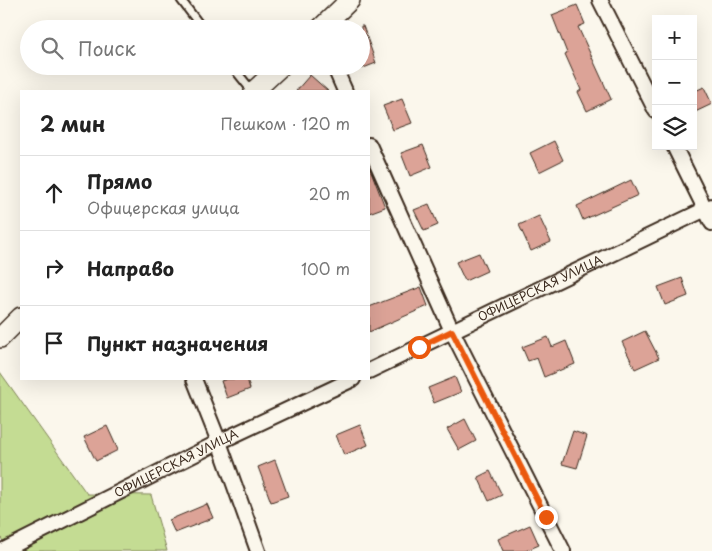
<!DOCTYPE html>
<html lang="ru">
<meta charset="utf-8">
<style>
body{margin:0;font-family:"Playpen Sans",sans-serif;background:#f2f2f2;color:#222}
.controls{position:absolute;right:15px;top:15px;display:grid;overflow:hidden;border-radius:0px;box-shadow:0 5px 20px #0002}
.controls button{width:45px;height:45px;display:grid;place-items:center;padding:0;border:0;border-bottom:1px solid #e0e0e0;background:#fff;color:#222;font:25px sans-serif}
.stop{position:absolute;width:15px;height:15px;margin:-11px;border:4px solid #ea580c;border-radius:50%;background:#fff}
.stop.end{background:#ea580c;border-color:#fff;box-shadow:0 1px 5px #0008}
.list{margin:0;padding:0;list-style:none}
h2{display:flex;justify-content:space-between;align-items:center;height:65px;margin:0;padding:0 20px;font-size:21px}
h2 small{font-size:16px;font-weight:400;color:#767676}
.list li{display:grid;grid-template-columns:32px 1fr auto;gap:15px;align-items:center;box-sizing:border-box;height:75px;padding:0 20px;border-top:1px solid #e0e0e0}
.list b{display:block;font-size:19px;white-space:nowrap}
.list p{margin:0;font-size:16px;white-space:nowrap;color:#767676}
.list em{font-size:16px;font-style:normal;color:#767676}
.icon{flex:none;width:28px;height:28px;fill:none;stroke:currentColor;stroke-width:2;stroke-linecap:round;stroke-linejoin:round}
.map{position:relative;flex:none;width:712px;height:551px;overflow:hidden}
.search{position:absolute;background:#fff;box-shadow:0 5px 20px #0002;left:20px;top:20px;width:350px;height:55px;display:flex;align-items:center;gap:12px;box-sizing:border-box;padding:0 18px;border-radius:28px;color:#767676;font-size:19px}
.panel{position:absolute;background:#fff;box-shadow:0 5px 20px #0002;left:20px;top:90px;width:350px;height:290px;border-radius:0px}
.map>svg:first-child{display:block}
.green{fill:#c4dc93;stroke:#808358}
.building{fill:#dca397;stroke:#3b2a1e}
.lines{fill:none;stroke-linecap:round;stroke-linejoin:round}
.lane-casing{stroke:#3b2a1e;stroke-width:11}
.street-casing{stroke:#3b2a1e;stroke-width:18}
.secondary-casing{stroke:#3b2a1e;stroke-width:22}
.lane{stroke:#fbf7ec;stroke-width:7}
.street{stroke:#fbf7ec;stroke-width:14}
.secondary{stroke:#fbf7ec;stroke-width:19}
.route{stroke:#ea580c;stroke-width:6}
.labels{text-anchor:middle;stroke-width:4.5;stroke-linejoin:round;paint-order:stroke}
.street-label{font-size:12px;fill:#3b2a1e;stroke:#fbf7ec}
</style>
<div class="map">
<svg width="712" height="551" viewBox="0 0 712 551">
<rect width="100%" height="100%" fill="#fbf7ec"/>
<filter id="ink" filterUnits="userSpaceOnUse"><feTurbulence type="fractalNoise" baseFrequency=".02" numOctaves="2"/><feDisplacementMap in="SourceGraphic" scale="10" xChannelSelector="R" yChannelSelector="G"/><feConvolveMatrix kernelMatrix="1 2 1 2 8 2 1 2 1" color-interpolation-filters="sRGB"/></filter>
<g filter="url(#ink)">
<path class="green" d="M 0,372 L 87,494 L 151,495 L 167,551 L 8,551 L 0,536 Z"/>
<path class="building" d="M 577,5 L 585,24 L 578,27 L 611,99 L 587,111 L 578,92 L 581,90 L 565,54 L 567,53 L 552,15 Z
M 361,26 L 363,26 L 376,63 L 361,69 Z
M 310,75 L 328,91 L 296,91 Z
M 704,87 L 712,104 L 693,113 L 693,92 Z
M 402,99 L 412,123 L 393,130 L 383,106 Z
M 554,141 L 563,160 L 539,172 L 530,153 Z
M 423,145 L 432,167 L 410,176 L 401,153 Z
M 369,166 L 385,207 L 369,213 Z
M 631,180 L 638,195 L 583,220 L 577,206 Z
M 429,204 L 438,225 L 424,231 L 414,210 Z
M 539,216 L 551,242 L 531,251 L 519,225 Z
M 479,253 L 487,271 L 465,281 L 456,262 Z
M 682,278 L 688,296 L 665,305 L 658,287 Z
M 421,287 L 428,306 L 369,332 L 369,307 Z
M 645,331 L 659,358 L 635,369 L 622,342 Z
M 548,337 L 552,347 L 566,341 L 575,364 L 544,377 L 537,358 L 528,361 L 522,347 Z
M 455,377 L 461,392 L 434,403 L 428,388 Z
M 227,379 L 247,379 L 250,389 L 227,398 L 221,381 Z
M 465,419 L 476,441 L 459,450 L 447,429 Z
M 360,425 L 368,445 L 344,455 L 336,435 Z
M 107,426 L 118,450 L 96,461 L 84,437 Z
M 573,431 L 587,436 L 577,468 L 562,464 Z
M 275,460 L 288,496 L 271,502 L 258,467 Z
M 490,471 L 502,495 L 489,501 L 478,477 Z
M 207,504 L 213,518 L 175,533 L 169,520 Z
M 530,525 L 539,545 L 525,551 L 503,551 L 498,539 Z"/>
<g class="lines">
<defs>
<path id="lane" d="M 181,0 L 203,29
M 232,66 L 252,91"/>
<g id="street">
<path d="M 600,0 L 656,111"/>
<path d="M 334,66 L 345,91"/>
<path d="M 369,145 L 452,331 L 563,551"/>
<path d="M 674,146 L 712,223"/>
<path id="s1" d="M 369,371 L 712,206"/>
<path d="M 194,379 L 219,442 L 258,551"/>
<path id="s2" d="M 2,551 L 219,442 L 353,379"/>
</g>
<path id="secondary" d="M 320,29 L 350,0
M 254,91 L 281,66
M 0,338 L 21,317"/>
</defs>
<use href="#lane" class="lane-casing"/>
<use href="#street" class="street-casing"/>
<use href="#secondary" class="secondary-casing"/>
<use href="#lane" class="lane"/>
<use href="#street" class="street"/>
<use href="#secondary" class="secondary"/>
</g>
</g>
<g class="lines" filter="url(#ink)">
<path class="route" d="M 419,347 L 452,331 L 546,517"/>
</g>
<g class="labels">
<g class="street-label">
<text dy="4" stroke="none"><textPath href="#s1" startOffset="190">ОФИЦЕРСКАЯ УЛИЦА</textPath></text>
<text dy="4" stroke="none"><textPath href="#s2" startOffset="195">ОФИЦЕРСКАЯ УЛИЦА</textPath></text>
</g>
</g>
</svg>
<div class="controls">
<button>+</button>
<button>−</button>
<button><svg class="icon" aria-label="layers" viewBox="0 0 24 24"><path d="M12 4l9 5-9 5-9-5zM3 14l9 5 9-5"/></svg></button>
</div>
<div class="stop" style="left:419px;top:347px"></div>
<div class="stop end" style="left:546px;top:517px"></div>
<div class="search"><svg class="icon" aria-label="search" viewBox="0 0 24 24"><circle cx="10" cy="10" r="6"/><path d="M15 15l6 6"/></svg>Поиск</div>
<section class="panel">
<h2>2 мин<small>Пешком · 120 m</small></h2>
<ul class="list">
<li><svg class="icon" aria-label="ahead" viewBox="0 0 24 24"><path d="M12 20V5M6 11l6-6 6 6"/></svg><div><b>Прямо</b><p>Офицерская улица</p></div><em>20 m</em></li>
<li><svg class="icon" aria-label="right" viewBox="0 0 24 24"><path d="M7 20v-9h11M14 6l5 5-5 5"/></svg><div><b>Направо</b></div><em>100 m</em></li>
<li><svg class="icon" aria-label="arrive" viewBox="0 0 24 24"><path d="M6 21V4h12l-3 4 3 4H6"/></svg><div><b>Пункт назначения</b></div></li>
</ul>
</section>
</div>
